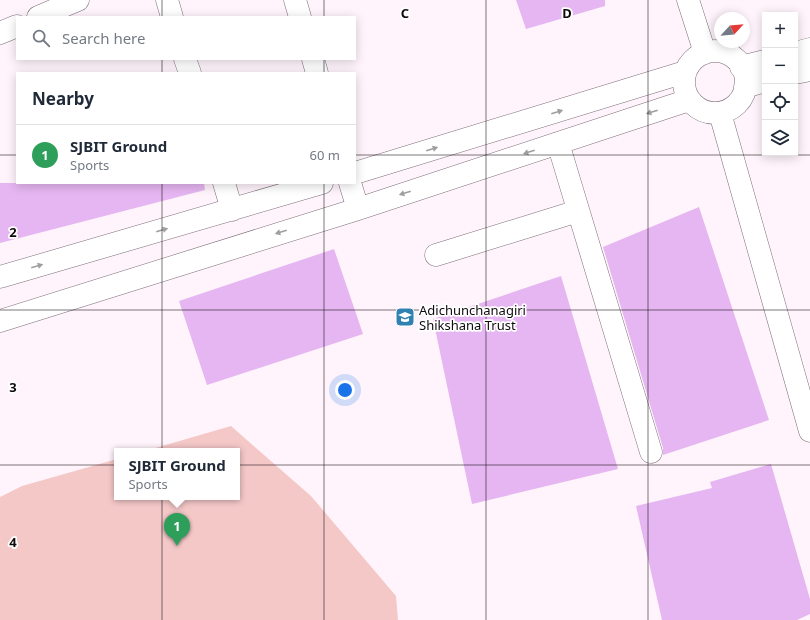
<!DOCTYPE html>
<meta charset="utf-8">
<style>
body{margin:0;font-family:"Noto Sans",sans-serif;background:#f2f2f3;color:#1f2937}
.controls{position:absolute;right:12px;top:12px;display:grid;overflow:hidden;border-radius:0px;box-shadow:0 2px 10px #0003}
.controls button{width:36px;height:36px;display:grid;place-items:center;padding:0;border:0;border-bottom:1px solid #e0e1e3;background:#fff;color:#1f2937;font:20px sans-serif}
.compass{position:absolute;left:714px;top:12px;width:36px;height:36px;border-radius:50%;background:#fff;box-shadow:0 2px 10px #0003;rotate:64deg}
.you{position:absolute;left:345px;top:390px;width:14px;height:14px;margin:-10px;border:3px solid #fff;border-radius:50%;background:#1a73e8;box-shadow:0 0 0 6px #1a73e833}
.badge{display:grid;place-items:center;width:26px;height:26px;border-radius:50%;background:#3180b2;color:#fff;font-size:13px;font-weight:700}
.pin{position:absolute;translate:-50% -33px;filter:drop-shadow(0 1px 2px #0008)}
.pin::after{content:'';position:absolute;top:21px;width:14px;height:12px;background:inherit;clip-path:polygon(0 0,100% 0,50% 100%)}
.popup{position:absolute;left:114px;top:448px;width:126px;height:52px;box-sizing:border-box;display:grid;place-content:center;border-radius:0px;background:#fff;filter:drop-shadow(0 1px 3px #0005);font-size:13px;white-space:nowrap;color:#747a83}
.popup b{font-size:15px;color:#1f2937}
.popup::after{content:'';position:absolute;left:50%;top:100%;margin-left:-8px;border:8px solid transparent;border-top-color:#fff}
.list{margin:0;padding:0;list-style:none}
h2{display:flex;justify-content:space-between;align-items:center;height:52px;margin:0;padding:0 16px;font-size:17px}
h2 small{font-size:13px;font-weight:400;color:#747a83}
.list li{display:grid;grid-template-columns:26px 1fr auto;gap:12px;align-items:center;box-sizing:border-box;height:60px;padding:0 16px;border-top:1px solid #e0e1e3}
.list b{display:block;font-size:15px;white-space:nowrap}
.list p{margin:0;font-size:13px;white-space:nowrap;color:#747a83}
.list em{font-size:13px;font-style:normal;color:#747a83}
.icon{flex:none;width:22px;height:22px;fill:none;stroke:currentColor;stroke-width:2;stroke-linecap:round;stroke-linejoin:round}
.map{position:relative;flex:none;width:810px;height:620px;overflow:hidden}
.search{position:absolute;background:#fff;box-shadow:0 2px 10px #0003;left:16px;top:16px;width:340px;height:44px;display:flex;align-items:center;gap:10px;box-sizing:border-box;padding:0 14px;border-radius:0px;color:#747a83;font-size:15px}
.panel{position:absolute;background:#fff;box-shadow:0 2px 10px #0003;left:16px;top:72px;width:340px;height:112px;border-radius:0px}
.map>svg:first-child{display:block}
.green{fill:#f5c8c8}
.building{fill:#e5b6f1}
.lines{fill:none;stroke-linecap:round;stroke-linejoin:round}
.minor-casing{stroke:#7d6e78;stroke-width:23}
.minor{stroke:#fff;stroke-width:22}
.oneway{fill:#9f9d9e}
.grid{fill:none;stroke:#0f0a0d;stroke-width:1;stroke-opacity:0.55}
.labels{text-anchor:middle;stroke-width:3.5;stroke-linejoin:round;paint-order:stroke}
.poi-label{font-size:13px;fill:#0f0a0d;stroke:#fff;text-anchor:start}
.grid-label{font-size:13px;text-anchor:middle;font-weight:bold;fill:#0f0a0d;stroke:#fff;stroke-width:3.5;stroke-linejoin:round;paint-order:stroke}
</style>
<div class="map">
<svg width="810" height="620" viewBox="0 0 810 620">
<rect width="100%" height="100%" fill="#fff4fb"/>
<path class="green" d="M 231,426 L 311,496 L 396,596 L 398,620 L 0,620 L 0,497 L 22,486 L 117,459 L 117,497 L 237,497 L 237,451 L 145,451 Z"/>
<path class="building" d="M 516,0 L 605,0 L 605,6 L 526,29 Z
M 0,183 L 204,183 L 205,190 L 0,243 Z
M 699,207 L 769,420 L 663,455 L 663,448 L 603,247 Z
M 334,249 L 363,334 L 207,385 L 179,301 Z
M 561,276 L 618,469 L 472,504 L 433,319 Z
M 771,464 L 810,599 L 810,614 L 797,620 L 662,620 L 636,506 L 712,488 L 710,482 Z"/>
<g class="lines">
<defs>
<path id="minor" d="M 167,0 L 172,17
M 295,0 L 300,17
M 688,0 L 705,53
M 38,17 L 78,0
M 0,33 L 17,26
M684 82a31 31 0 1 1 62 0a31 31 0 1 1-62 0Z
M 795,53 L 810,49
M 185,59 L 190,73
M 313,59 L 317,73
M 741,67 L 765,61
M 795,73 L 810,70
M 745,87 L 765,81
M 720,113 L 810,431
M 558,143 L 651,452
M 355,173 L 685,72
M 224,183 L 232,210
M 350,183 L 358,209
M 436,255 L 578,211
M 0,277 L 322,183
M 0,321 L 358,209 L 689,100"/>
</defs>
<use href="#minor" class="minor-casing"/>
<use href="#minor" class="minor"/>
</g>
<defs><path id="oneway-solid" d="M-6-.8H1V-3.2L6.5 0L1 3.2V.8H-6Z"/></defs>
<g class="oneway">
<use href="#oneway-solid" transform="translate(557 112) rotate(-17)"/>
<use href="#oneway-solid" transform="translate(652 112) rotate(162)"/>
<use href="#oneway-solid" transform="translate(432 149) rotate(-17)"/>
<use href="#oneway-solid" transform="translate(529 152) rotate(162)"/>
<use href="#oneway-solid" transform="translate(405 193) rotate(162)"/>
<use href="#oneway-solid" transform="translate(162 230) rotate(-16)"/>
<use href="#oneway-solid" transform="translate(281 232) rotate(163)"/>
<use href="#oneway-solid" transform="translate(37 266) rotate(-16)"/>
</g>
<path class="grid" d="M 162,0 L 162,17M 324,0 L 324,17M 486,0 L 486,620M 648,0 L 648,620M 162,59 L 162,73M 324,59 L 324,73M 0,155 L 17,155M 355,155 L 810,155M 162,183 L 162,620M 324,183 L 324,620M 0,310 L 810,310M 0,465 L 810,465"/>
<defs>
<symbol id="university-square" viewBox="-11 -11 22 22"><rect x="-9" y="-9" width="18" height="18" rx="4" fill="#3180b2" stroke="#fff"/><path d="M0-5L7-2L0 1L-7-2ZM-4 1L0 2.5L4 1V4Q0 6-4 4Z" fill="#fff"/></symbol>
</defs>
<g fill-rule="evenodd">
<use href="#university-square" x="394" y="306" width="22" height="22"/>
</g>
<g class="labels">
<g class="poi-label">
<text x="419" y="315">Adichunchanagiri<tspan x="419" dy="15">Shikshana Trust</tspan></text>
</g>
</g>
<g class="grid-label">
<text x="405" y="18">C</text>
<text x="567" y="18">D</text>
<text x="13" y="237">2</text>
<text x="13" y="392">3</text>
<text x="13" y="547">4</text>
</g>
</svg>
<div class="controls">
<button>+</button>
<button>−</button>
<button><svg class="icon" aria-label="locate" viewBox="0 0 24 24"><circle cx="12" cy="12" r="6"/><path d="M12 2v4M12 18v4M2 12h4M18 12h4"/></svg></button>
<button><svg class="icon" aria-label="layers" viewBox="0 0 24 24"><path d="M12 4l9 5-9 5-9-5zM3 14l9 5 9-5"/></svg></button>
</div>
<svg class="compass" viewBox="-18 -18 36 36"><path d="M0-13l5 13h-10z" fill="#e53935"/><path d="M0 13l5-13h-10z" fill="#747a83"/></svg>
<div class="you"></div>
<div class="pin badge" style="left:177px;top:546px;background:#2e9e5b">1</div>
<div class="popup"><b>SJBIT Ground</b>Sports</div>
<div class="search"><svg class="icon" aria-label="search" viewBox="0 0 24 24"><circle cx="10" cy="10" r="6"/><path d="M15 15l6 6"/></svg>Search here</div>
<section class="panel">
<h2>Nearby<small></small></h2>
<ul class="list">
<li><span class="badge" style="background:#2e9e5b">1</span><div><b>SJBIT Ground</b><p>Sports</p></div><em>60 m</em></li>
</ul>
</section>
</div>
